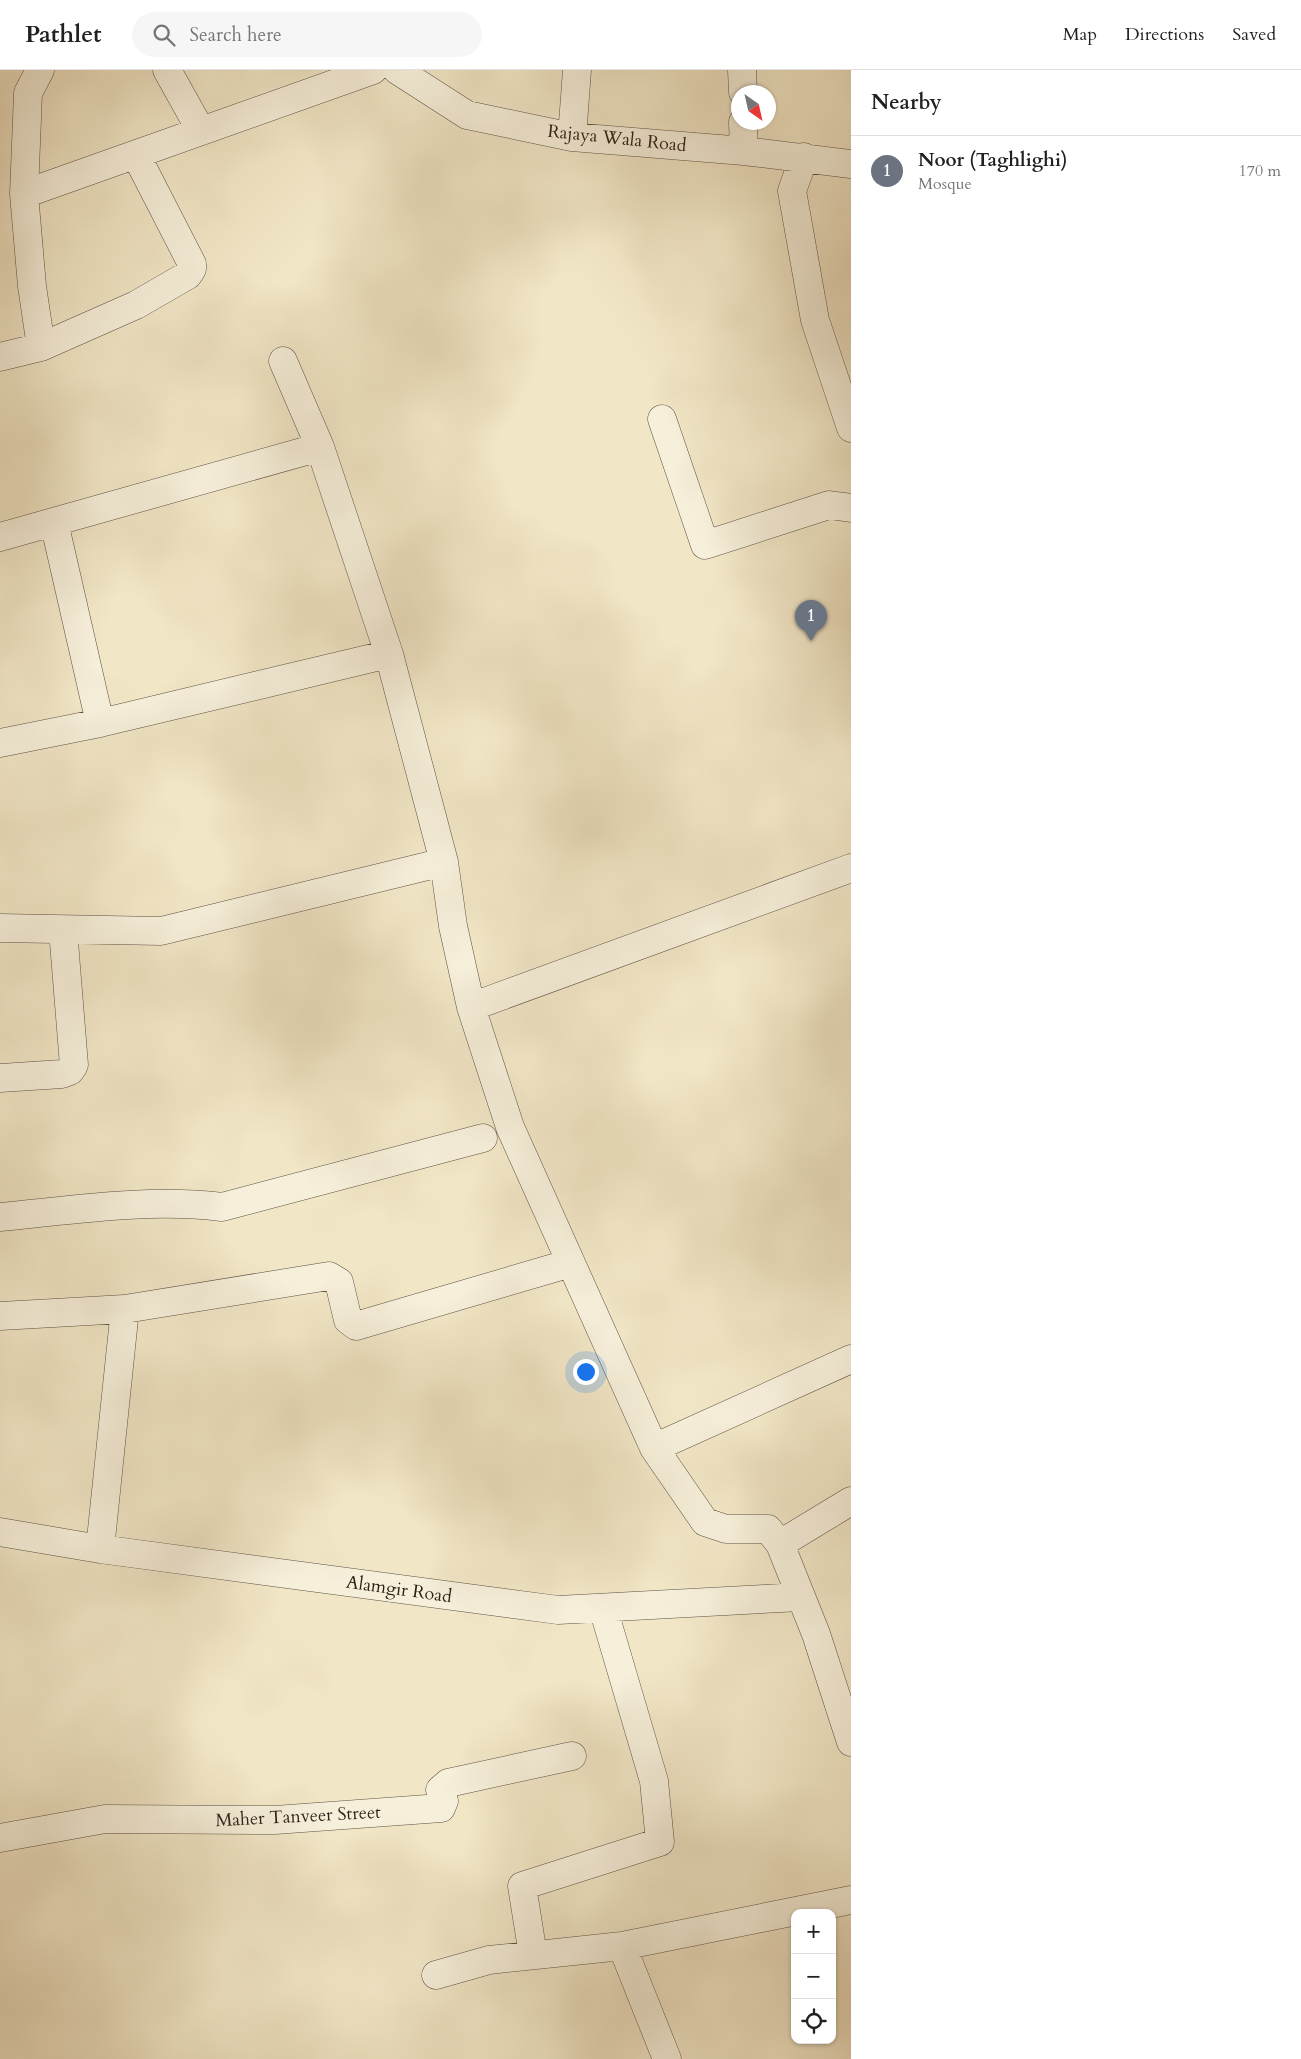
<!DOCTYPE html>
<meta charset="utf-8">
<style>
body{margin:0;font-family:Cardo,serif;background:#f6f6f6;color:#202124}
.controls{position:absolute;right:15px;bottom:15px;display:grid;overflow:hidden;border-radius:10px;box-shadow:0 1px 4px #0004}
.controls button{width:45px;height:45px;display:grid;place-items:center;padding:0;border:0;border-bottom:1px solid #e0e0e0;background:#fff;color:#202124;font:25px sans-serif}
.compass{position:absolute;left:731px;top:15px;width:45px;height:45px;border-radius:50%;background:#fff;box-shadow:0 1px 4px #0004;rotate:146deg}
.you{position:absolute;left:585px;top:1301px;width:18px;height:18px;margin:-12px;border:4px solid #fff;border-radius:50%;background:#1a73e8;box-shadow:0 0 0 8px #1a73e833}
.badge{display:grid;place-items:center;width:32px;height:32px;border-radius:50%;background:#111827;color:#fff;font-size:16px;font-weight:700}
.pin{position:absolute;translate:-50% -41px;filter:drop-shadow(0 1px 2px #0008)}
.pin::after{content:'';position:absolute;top:26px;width:18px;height:15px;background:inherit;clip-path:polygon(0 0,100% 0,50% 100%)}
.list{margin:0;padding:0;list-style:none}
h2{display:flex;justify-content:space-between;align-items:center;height:65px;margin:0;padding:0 20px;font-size:21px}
h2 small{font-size:16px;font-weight:400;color:#757577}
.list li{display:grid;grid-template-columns:32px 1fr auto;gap:15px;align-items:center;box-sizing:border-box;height:70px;padding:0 20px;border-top:1px solid #e0e0e0}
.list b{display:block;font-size:19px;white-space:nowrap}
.list p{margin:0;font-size:16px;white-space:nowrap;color:#757577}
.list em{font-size:16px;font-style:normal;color:#757577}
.icon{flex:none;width:28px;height:28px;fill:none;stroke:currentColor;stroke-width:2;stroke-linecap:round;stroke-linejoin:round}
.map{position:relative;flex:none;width:851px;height:1989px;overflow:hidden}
header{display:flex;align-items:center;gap:30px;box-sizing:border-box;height:70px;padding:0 25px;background:#fff;border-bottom:1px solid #e0e0e0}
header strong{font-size:24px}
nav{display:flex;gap:28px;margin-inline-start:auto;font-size:18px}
.search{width:350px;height:45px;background:#f6f6f6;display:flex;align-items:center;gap:12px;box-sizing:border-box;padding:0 18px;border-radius:28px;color:#757577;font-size:19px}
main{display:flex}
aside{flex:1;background:#fff}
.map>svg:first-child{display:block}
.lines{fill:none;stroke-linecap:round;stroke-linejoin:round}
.minor-casing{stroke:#5d5144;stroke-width:29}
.minor{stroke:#f6efda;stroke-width:28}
.labels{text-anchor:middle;stroke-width:4;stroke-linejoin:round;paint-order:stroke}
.street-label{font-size:18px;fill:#2c1f18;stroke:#f6efda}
</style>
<header>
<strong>Pathlet</strong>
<div class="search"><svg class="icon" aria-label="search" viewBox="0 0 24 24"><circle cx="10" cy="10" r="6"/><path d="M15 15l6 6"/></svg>Search here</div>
<nav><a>Map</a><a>Directions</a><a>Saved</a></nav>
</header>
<main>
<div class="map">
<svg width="851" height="1989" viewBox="0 0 851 1989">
<rect width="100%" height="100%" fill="#f1e6c6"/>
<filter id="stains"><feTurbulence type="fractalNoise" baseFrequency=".004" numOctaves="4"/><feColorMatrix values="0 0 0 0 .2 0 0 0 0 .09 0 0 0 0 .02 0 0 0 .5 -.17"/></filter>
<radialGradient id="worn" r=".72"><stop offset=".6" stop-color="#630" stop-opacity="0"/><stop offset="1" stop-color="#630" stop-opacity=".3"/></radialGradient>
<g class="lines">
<defs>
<path id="minor" d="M 40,0 L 28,23 L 24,124 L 32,216 L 41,277
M 167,0 L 201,61
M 397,0 L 467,45 L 572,67 L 744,81 L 851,94
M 742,0 L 743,22
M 743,52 L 744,81
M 572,67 L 577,0
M 804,87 L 792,121 L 815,250 L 851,358
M 24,124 L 373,0
M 0,287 L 41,277 L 136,235 L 188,205 L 192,199 L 192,194 L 136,85
M 283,291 L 320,377 L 389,584 L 444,792 L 453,856 L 471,937 L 510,1057 L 654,1378 L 705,1452 L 726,1459 L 768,1459 L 780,1474 L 816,1564 L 851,1672
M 662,349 L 705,475 L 829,435 L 851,438
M 54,452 L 100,653
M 0,467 L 320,377
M 0,673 L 100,653 L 389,584
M 0,858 L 161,861 L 444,792
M 471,937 L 851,798
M 0,1008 L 62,1004 L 70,1001 L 74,995 L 63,860
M 0,1147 C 74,1140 148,1128 222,1137 L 483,1068
M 0,1246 L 125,1239 L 329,1206 L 339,1212 L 348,1250 L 356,1256 L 571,1193
M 654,1378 L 851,1289
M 0,1462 L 100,1479 L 558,1540 L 800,1527
M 780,1474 L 851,1431
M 100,1479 L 125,1239
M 0,1768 L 105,1749 L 275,1750 L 441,1738 L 444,1731 L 440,1720 L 448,1713 L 572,1686
M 622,1876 L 667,1989
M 533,1885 L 522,1816 L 660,1772 L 654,1711 L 603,1538
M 436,1905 L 489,1890 L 622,1876 L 851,1830"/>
</defs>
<use href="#minor" class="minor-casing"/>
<use href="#minor" class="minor"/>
</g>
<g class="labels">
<g class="street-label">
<text transform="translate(617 68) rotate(6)" y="6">Rajaya Wala Road</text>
<text transform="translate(399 1519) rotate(8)" y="6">Alamgir Road</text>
<text transform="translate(298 1746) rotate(-3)" y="6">Maher Tanveer Street</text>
</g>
</g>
<rect width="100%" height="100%" filter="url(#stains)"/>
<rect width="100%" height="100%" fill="url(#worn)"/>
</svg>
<div class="controls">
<button>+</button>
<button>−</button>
<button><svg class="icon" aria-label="locate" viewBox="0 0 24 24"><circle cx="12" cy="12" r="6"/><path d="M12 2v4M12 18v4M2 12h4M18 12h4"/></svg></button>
</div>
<svg class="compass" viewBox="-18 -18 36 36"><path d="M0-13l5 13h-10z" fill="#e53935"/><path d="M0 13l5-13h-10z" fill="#757577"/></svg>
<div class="you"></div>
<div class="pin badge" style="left:811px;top:571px;background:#6b7280">1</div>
</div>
<aside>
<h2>Nearby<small></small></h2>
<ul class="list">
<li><span class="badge" style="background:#6b7280">1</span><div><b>Noor (Taghlighi)</b><p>Mosque</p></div><em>170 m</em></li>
</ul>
</aside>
</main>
